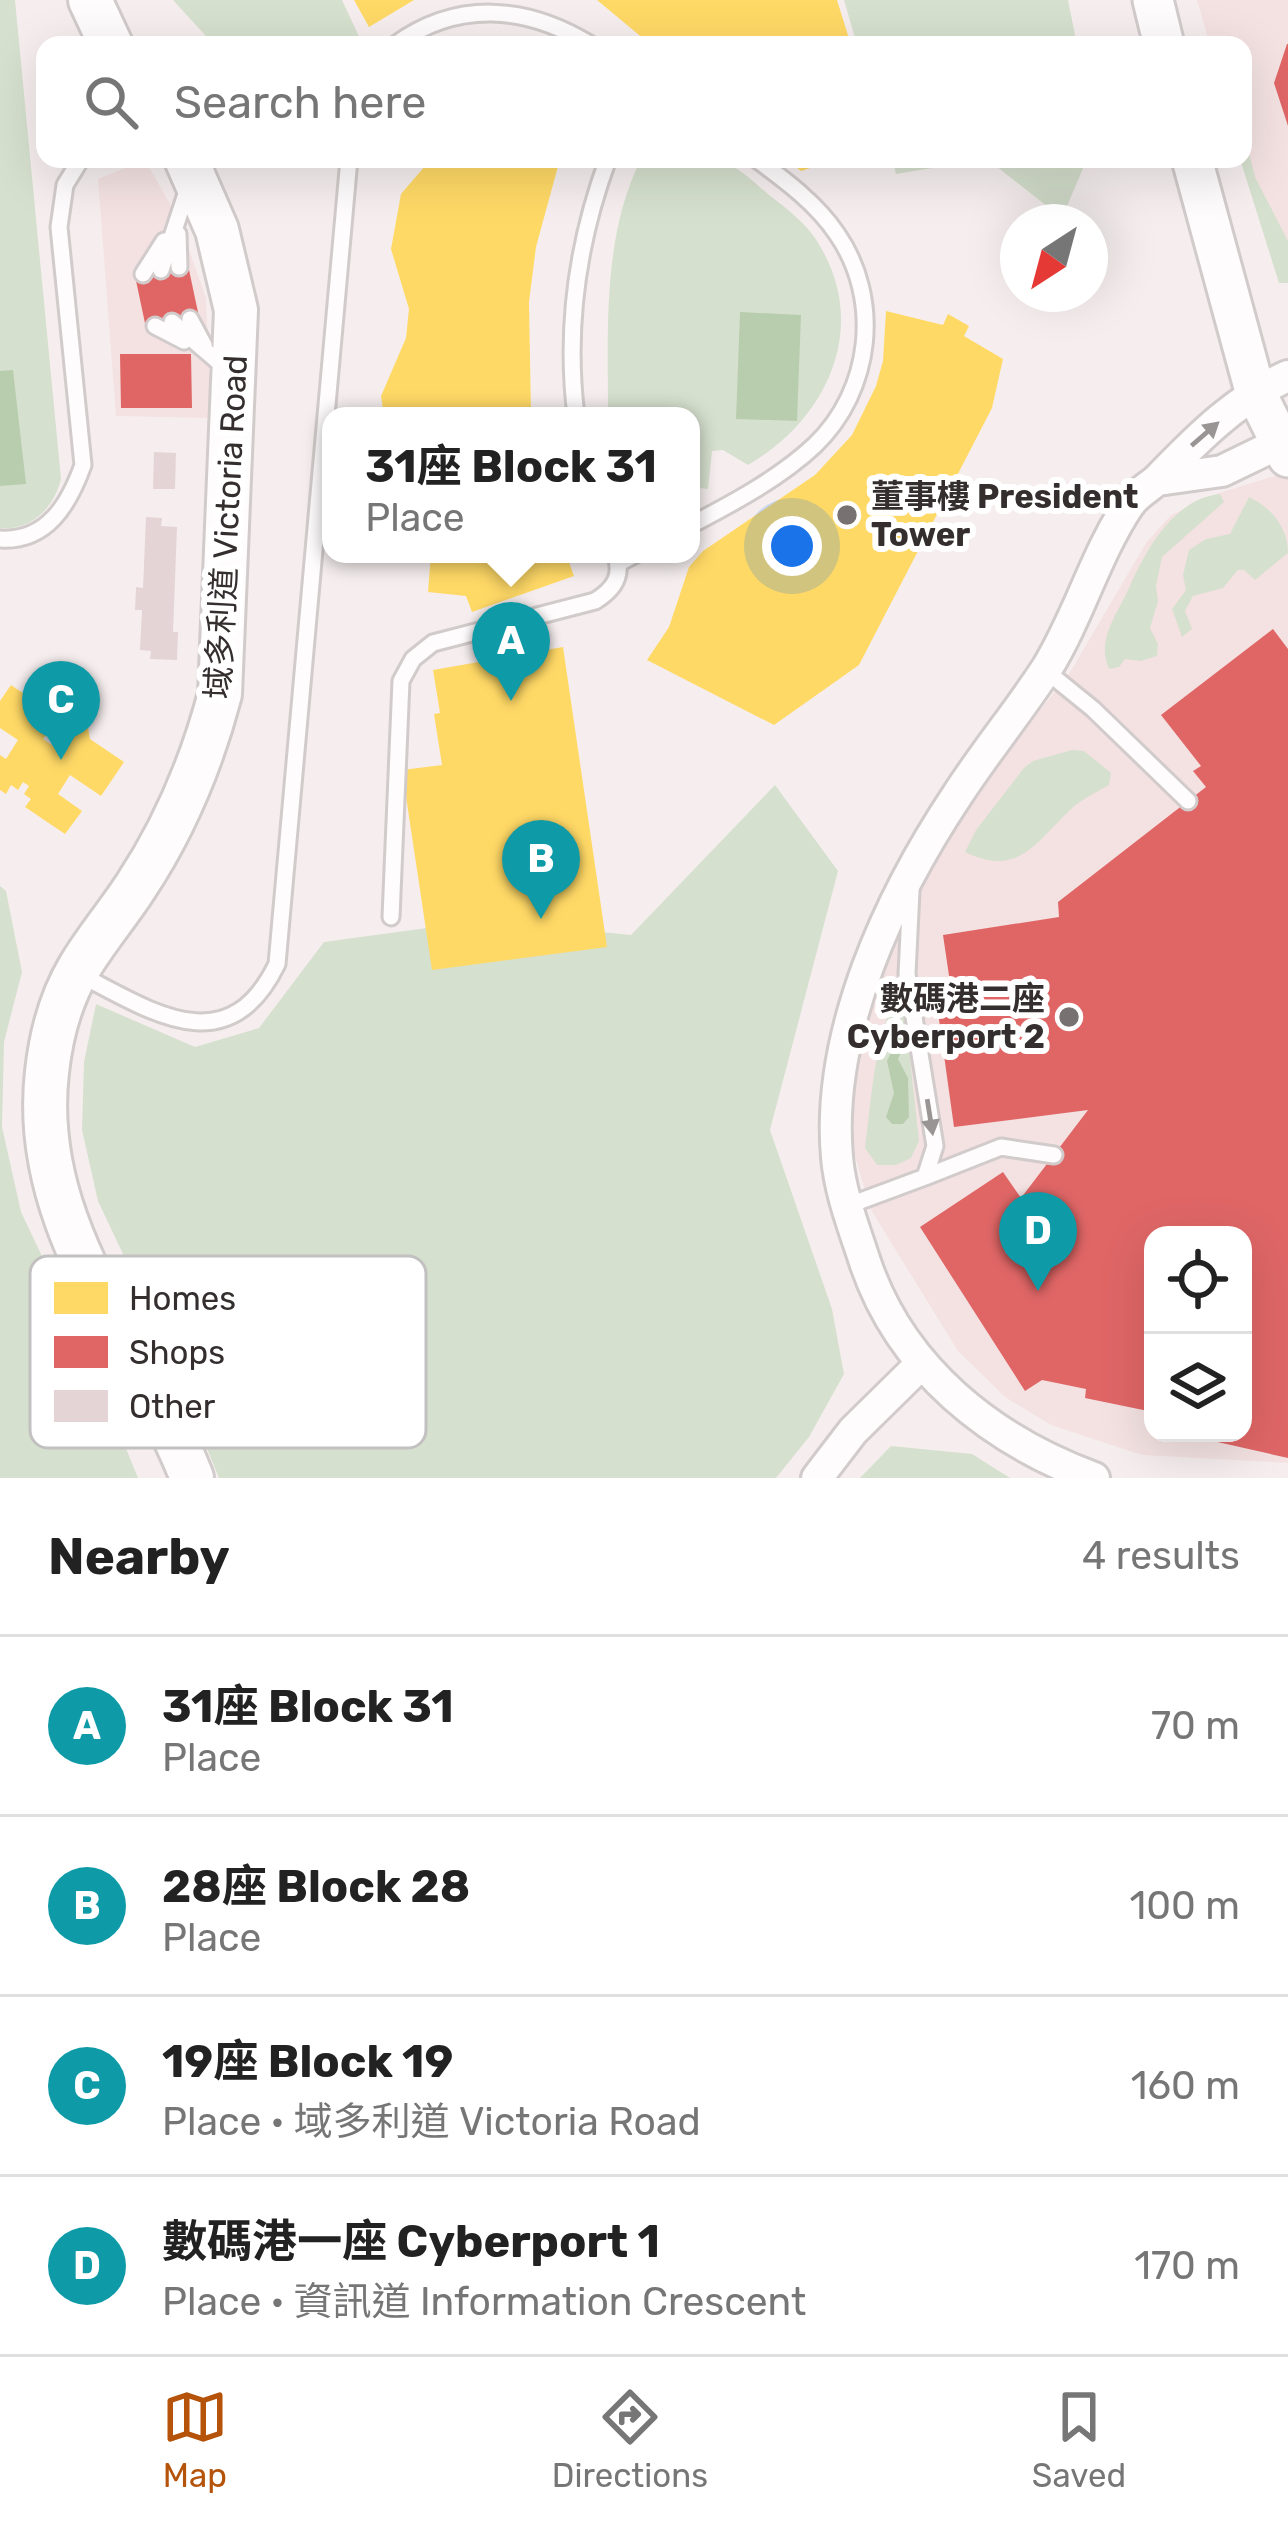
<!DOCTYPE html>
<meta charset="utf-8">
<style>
body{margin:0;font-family:Rubik,"Noto Sans TC",sans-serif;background:#f6f6f6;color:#222}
.controls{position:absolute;right:36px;bottom:36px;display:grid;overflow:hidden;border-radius:24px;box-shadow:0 12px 48px #0002}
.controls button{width:108px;height:108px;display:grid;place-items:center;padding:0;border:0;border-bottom:3px solid #e0e0e0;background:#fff;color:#222;font:60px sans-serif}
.compass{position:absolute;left:1000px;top:204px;width:108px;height:108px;border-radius:50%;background:#fff;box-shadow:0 12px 48px #0002;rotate:216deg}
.you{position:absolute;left:792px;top:546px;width:42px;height:42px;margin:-30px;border:9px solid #fff;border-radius:50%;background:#1a73e8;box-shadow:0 0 0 18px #1a73e833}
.badge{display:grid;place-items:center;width:78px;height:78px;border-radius:50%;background:#b45309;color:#fff;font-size:39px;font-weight:700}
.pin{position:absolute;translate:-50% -99px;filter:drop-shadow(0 3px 6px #0008)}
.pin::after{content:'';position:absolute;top:63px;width:42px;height:36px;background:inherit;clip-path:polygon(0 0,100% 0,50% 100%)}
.popup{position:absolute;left:322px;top:407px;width:378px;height:156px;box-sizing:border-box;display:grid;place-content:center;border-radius:24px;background:#fff;filter:drop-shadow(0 3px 9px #0005);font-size:39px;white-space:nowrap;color:#767676}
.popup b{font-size:45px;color:#222}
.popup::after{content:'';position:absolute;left:50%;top:100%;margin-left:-24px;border:24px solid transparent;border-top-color:#fff}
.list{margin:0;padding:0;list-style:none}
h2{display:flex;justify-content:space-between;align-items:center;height:156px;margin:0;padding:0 48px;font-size:51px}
h2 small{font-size:39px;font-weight:400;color:#767676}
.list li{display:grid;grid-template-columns:78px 1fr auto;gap:36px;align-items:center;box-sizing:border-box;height:180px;padding:0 48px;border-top:3px solid #e0e0e0}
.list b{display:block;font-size:45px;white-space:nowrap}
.list p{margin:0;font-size:39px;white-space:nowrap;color:#767676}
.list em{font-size:39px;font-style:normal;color:#767676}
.icon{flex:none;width:66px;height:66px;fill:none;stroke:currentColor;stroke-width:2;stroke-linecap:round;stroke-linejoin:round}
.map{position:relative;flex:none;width:1288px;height:1478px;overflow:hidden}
.search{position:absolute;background:#fff;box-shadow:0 12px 48px #0002;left:36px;right:36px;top:36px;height:132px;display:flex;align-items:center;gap:30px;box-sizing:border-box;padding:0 42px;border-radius:24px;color:#767676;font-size:45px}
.sheet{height:876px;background:#fff}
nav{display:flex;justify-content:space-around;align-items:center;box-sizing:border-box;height:168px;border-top:3px solid #e0e0e0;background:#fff;font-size:33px;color:#767676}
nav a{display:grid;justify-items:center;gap:6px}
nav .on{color:#b45309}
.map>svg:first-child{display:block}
.built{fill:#f4e2e2;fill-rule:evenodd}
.green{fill:#d6e0ce}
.water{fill:#b8cdae}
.homes{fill:#ffd966}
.shops{fill:#e06666}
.building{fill:#e5d4d5}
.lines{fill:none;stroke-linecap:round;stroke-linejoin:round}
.service-casing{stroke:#d2cbcb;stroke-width:21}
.minor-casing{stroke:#d2cbcb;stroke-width:36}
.tertiary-casing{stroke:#d2cbcb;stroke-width:45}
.secondary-casing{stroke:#d2cbcb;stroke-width:48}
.service{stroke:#fefcfc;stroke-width:15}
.minor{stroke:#fefcfc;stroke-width:30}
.tertiary{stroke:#fefcfc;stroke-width:39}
.secondary{stroke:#fefcfc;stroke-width:42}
.oneway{fill:#999595}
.poi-dot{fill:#787171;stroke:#fff;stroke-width:4.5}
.labels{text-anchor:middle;stroke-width:12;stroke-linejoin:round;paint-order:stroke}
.poi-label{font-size:33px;font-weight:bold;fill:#342e2e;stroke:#fff;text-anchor:start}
.street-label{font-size:33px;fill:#342e2e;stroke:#fff}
.key{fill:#fff;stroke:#c2c0c0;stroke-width:3}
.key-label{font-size:33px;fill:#342e2e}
</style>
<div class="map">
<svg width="1288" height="1478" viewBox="0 0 1288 1478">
<rect width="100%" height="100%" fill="#f6eeee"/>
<path class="built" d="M 1197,0 L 1288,0 L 1288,271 L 1243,154 L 1243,45 L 1210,45 Z
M 145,160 L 178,218 L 206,298 L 211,418 L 116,416 L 98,179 Z
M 1288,472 L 1288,1463 L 1142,1455 L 1051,1425 L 1005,1397 L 958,1351 L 871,1210 L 851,1143 L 852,1066 L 894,931 L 941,844 L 996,765 L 1069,674 L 1146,543 L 1171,515 L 1219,493 ZM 1153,1235 L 1243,1235 L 1243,1433 L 1153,1433 Z"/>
<path class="green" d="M 0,0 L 15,0 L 61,479 C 54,508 31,531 0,528 Z
M 173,0 L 342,0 L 363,45 L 214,45 Z
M 844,0 L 1068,0 L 1077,45 L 857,45 Z
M 1245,57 L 1251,64 L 1245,123 L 1248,150 L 1255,177 L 1288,241 L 1288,283 L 1279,283 L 1240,159 Z
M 641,159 C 661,159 707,154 724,161 C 740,169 755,183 768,194 C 787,209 808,224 820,246 C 870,330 825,421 748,465 L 723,450 L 712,451 L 708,489 L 691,487 L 691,416 L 608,416 C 608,331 602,237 641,159 Z
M 892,159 L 1087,159 L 1062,218 L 987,159 L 896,174 Z
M 1220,494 L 1224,502 L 1162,557 L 1156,586 L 1158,601 L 1150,628 L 1158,644 L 1157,656 L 1141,661 L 1125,659 L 1119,667 L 1109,669 C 1096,639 1117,615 1129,588 C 1146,550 1173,499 1220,494 Z
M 1249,497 C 1272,508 1288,528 1288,553 L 1255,580 L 1244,570 L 1238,570 L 1223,588 L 1193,596 L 1185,611 L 1192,629 L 1182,637 L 1172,609 L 1186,590 L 1183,575 L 1189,550 L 1206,539 L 1230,534 Z
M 1072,750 L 1084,751 L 1111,773 L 1109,785 C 1095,793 1080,800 1069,811 C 1034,845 1017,877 965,852 L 976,830 L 1024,768 L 1033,761 Z
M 775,785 L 838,871 L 770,1130 L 832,1309 L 844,1374 L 809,1437 L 776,1478 L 219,1478 L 155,1322 L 98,1201 L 82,1130 L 84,1062 L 96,1004 L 195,1047 L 259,1028 L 324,942 L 486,920 L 631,935 Z
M 0,886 L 6,891 L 22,972 L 4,1042 L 2,1127 L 21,1212 L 81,1338 L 138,1478 L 0,1478 Z
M 902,993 L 913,1038 L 908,1040 L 919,1141 L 911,1158 L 896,1165 L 877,1165 L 865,1148 C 870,1113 876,1013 902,993 Z
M 891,1446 L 972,1454 L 1010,1478 L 860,1478 Z"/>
<path class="water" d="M 740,312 L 801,315 L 797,421 L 736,419 Z
M 13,370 L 26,484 L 0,486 L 0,371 Z
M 897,1040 L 902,1050 L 898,1059 L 908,1078 L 909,1117 L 903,1124 L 892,1124 L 886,1117 L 894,1093 L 887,1061 Z"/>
<path class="homes" d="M 354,0 L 414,0 L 369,27 Z
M 597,0 L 837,0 L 851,45 L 651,45 Z
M 431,159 L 560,159 L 536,247 L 529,302 L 531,416 L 384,416 L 381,396 L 406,338 L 409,309 L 391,249 L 401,194 Z
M 786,159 L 835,159 L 835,160 L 801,171 Z
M 886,311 L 943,325 L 948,314 L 969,326 L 964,336 L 1003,359 L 992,408 L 859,665 L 774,725 L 647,660 L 669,627 L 689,567 L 703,551 L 815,475 L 852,435 L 876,386 L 883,361 Z
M 431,554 L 566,554 L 574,576 L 472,612 L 466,596 L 428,592 Z
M 563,647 L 607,947 L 432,970 L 402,770 L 442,765 L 434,714 L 440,713 L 433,670 Z
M 11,685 L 45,708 L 56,706 L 58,717 L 43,739 L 62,752 L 82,727 L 88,728 L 90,739 L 124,762 L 101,796 L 70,775 L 58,794 L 82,811 L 65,834 L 25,807 L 31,799 L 24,794 L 29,786 L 23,782 L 18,790 L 11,785 L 6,794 L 0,790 L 0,755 L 6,759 L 18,740 L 0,728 L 0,701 Z"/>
<path class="shops" d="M 1287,44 L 1288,44 L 1288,126 L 1274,83 Z
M 188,265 L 199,317 L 146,328 L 135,276 Z
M 120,354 L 191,354 L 192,408 L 121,408 Z
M 1273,629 L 1288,649 L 1288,1458 L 1213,1441 L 1215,1433 L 1243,1433 L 1243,1235 L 1153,1235 L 1153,1412 L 1085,1398 L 1086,1389 L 1042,1380 L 1025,1391 L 920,1227 L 1003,1172 L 1021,1198 L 1088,1110 L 954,1127 L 936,998 L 952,996 L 943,935 L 1059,917 L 1058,902 L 1206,787 L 1193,771 L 1201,766 L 1161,715 Z"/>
<path class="building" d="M 154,452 L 176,453 L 175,489 L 153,489 Z
M 146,517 L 162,518 L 161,526 L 177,527 L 173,632 L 178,632 L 177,660 L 150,659 L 151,651 L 140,650 L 142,610 L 135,610 L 136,587 L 143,588 Z"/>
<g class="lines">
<defs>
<path id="service" d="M 395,45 C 457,0 526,5 591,45
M 178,234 L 179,267
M 161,270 L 188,188
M 143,274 L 164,241
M 190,319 L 204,345
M 172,322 L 228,370
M 155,326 L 184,341
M 576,416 C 565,327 577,243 608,159
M 691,525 C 733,503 780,478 815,445 C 872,390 882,299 837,234 C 817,204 785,180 756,159
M 0,539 C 47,542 69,504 83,465 L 59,227 L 65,185 L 81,159
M 619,563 L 636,554
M 1045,670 L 1093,709 L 1188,801
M 391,917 L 401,681 L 413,659 L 433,643 L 595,601 C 613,590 624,576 615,554
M 79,974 C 151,1011 228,1065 277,964 L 349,159
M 925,1177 L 1001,1147 L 1054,1155
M 847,1206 L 925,1177 L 935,1146 L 907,974 L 911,891"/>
<path id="minor" d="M 1158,480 L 1222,471 L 1288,439
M 817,1478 L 853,1431 L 921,1364
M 1094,1478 C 991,1440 901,1369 865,1262 C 854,1228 840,1193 837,1157 C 826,1032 890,896 958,794 C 986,751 1019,711 1047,668 C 1079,616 1095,556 1128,506 C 1137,492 1151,487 1161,476 C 1199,437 1238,398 1288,376"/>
<path id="tertiary" d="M 1153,0 L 1164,45
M 1192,159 L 1255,391 L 1288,457"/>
<path id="secondary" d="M 90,0 L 111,45
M 186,159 L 217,230 L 236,310 L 220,694 C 202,762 175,827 136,886 C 118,914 96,939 79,968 C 60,1000 51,1035 47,1072 C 29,1227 139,1342 192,1478"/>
</defs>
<use href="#service" class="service-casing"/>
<use href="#minor" class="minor-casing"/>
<use href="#tertiary" class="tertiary-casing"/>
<use href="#secondary" class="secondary-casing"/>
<use href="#service" class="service"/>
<use href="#minor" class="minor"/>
<use href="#tertiary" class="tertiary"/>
<use href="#secondary" class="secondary"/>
</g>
<defs><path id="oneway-solid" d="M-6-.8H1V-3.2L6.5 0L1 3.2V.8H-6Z" transform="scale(3)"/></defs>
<g class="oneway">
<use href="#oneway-solid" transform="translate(1205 434) rotate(-41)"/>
<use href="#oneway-solid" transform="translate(930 1117) rotate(81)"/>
</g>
<g class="poi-dot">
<circle cx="847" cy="515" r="12"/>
<circle cx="1069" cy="1017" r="12"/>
</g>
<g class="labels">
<g class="poi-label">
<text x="871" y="508">董事樓 President<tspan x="871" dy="38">Tower</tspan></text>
<text x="1045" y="1010" text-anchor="end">數碼港二座<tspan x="1045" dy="38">Cyberport 2</tspan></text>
</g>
<g class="street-label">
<text transform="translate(226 527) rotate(-87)" y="12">域多利道 Victoria Road</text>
</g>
</g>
<rect x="30" y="1256" width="396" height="192" rx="18" class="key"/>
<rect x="54" y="1282" width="54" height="32" fill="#ffd966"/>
<rect x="54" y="1336" width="54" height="32" fill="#e06666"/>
<rect x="54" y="1390" width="54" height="32" fill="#e5d4d5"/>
<g class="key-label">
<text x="129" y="1310">Homes</text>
<text x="129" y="1364">Shops</text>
<text x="129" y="1418">Other</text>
</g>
</svg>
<div class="controls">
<button><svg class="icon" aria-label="locate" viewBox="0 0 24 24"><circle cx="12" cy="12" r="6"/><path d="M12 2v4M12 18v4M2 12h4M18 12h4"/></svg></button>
<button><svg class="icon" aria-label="layers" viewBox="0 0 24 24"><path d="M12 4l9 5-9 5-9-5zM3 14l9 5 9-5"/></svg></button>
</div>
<svg class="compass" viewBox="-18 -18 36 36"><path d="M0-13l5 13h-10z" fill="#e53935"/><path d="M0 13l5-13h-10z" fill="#767676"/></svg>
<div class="you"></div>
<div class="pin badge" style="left:511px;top:701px;background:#0f9aa8">A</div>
<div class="popup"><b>31座 Block 31</b>Place</div>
<div class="pin badge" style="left:541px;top:919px;background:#0f9aa8">B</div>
<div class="pin badge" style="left:61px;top:760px;background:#0f9aa8">C</div>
<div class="pin badge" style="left:1038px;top:1291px;background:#0f9aa8">D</div>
<div class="search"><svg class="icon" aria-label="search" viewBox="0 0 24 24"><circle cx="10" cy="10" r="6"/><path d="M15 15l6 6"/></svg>Search here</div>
</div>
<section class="sheet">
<h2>Nearby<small>4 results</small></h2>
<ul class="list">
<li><span class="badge" style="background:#0f9aa8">A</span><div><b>31座 Block 31</b><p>Place</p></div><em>70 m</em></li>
<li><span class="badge" style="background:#0f9aa8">B</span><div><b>28座 Block 28</b><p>Place</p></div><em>100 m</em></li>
<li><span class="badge" style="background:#0f9aa8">C</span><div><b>19座 Block 19</b><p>Place · 域多利道 Victoria Road</p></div><em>160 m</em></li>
<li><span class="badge" style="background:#0f9aa8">D</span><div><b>數碼港一座 Cyberport 1</b><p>Place · 資訊道 Information Crescent</p></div><em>170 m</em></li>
</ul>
</section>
<nav>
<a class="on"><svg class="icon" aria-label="map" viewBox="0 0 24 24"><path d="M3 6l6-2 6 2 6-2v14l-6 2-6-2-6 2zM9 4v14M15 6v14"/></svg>Map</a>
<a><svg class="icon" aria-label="directions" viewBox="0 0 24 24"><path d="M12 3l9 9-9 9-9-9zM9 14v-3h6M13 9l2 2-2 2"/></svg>Directions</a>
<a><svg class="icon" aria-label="saved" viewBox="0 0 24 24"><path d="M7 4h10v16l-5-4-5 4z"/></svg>Saved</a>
</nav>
